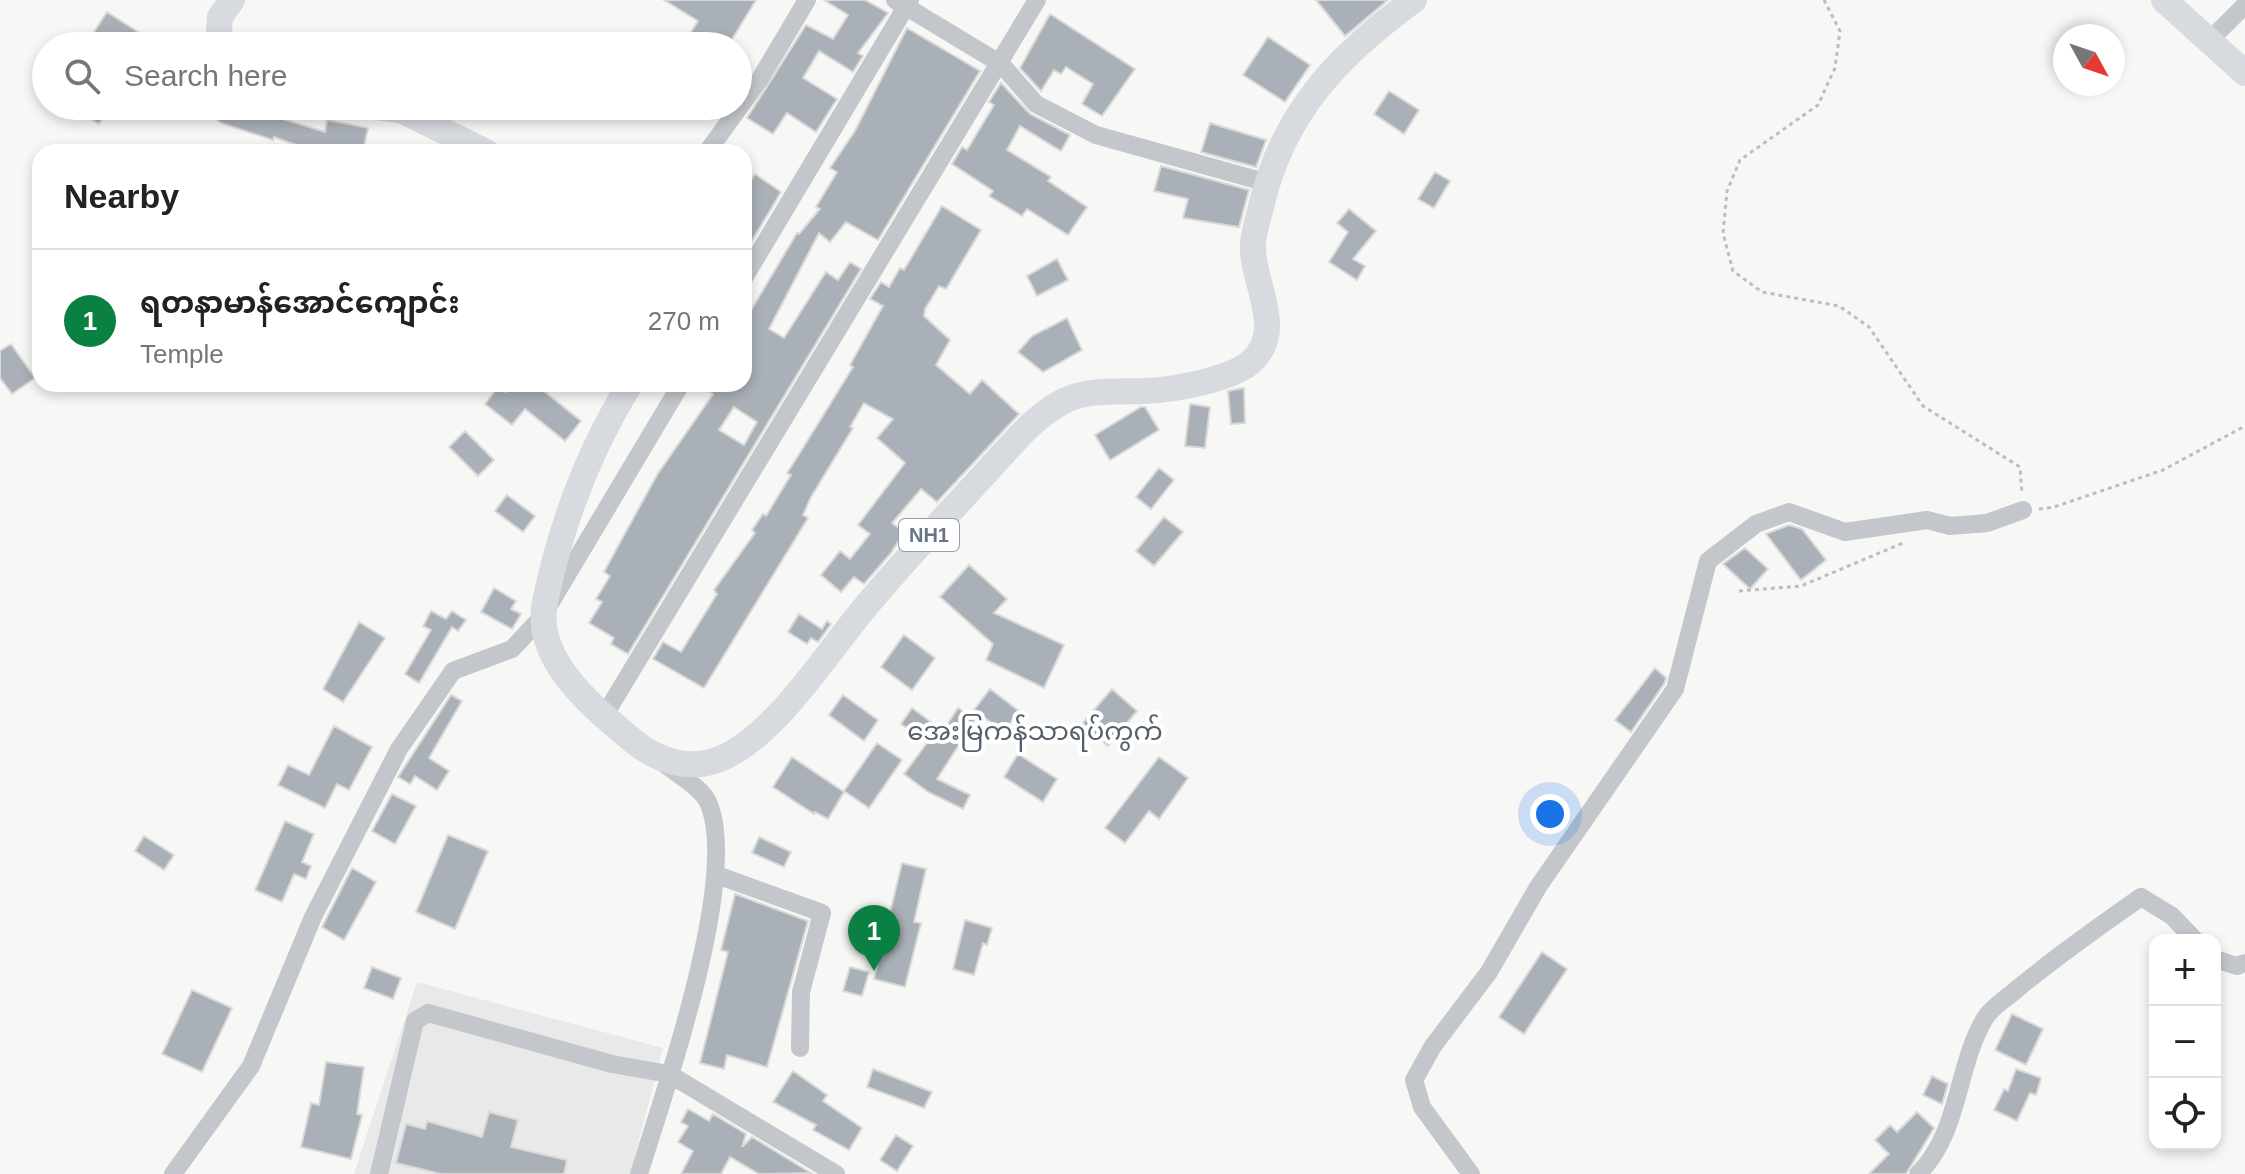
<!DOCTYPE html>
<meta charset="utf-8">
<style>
body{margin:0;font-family:Helvetica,"Noto Sans Myanmar",sans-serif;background:#f6f6f6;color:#222}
.controls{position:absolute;right:24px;bottom:24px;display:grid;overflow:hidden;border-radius:16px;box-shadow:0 4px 12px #0003}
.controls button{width:72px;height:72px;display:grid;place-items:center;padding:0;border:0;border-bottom:2px solid #e0e0e0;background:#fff;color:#222;font:40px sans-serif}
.compass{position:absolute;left:2053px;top:24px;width:72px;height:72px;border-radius:50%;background:#fff;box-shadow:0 4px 12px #0003;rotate:130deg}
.you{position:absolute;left:1550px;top:814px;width:28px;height:28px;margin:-20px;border:6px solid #fff;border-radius:50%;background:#1a73e8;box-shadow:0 0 0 12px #1a73e833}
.badge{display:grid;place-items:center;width:52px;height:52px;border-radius:50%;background:#0b8043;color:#fff;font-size:26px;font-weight:700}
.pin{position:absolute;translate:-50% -66px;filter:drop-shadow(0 2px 4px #0008)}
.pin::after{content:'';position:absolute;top:42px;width:28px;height:24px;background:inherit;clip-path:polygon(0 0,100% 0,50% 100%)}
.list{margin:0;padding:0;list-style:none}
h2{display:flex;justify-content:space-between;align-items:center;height:104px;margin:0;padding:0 32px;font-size:34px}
h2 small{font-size:26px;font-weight:400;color:#767676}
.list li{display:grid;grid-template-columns:52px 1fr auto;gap:24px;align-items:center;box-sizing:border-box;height:144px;padding:0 32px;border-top:2px solid #e0e0e0}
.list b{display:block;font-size:30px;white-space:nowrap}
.list p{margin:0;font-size:26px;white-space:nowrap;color:#767676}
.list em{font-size:26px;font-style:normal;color:#767676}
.icon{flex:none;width:44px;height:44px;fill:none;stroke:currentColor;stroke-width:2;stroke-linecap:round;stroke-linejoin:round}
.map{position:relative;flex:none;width:2245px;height:1174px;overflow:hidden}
.search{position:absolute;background:#fff;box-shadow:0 4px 12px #0003;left:32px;top:32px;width:720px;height:88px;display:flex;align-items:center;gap:20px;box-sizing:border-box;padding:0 28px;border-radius:44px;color:#767676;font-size:30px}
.panel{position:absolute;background:#fff;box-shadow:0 4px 12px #0003;left:32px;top:144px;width:720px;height:248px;border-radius:24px}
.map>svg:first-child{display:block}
.built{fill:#e8e9e8}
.building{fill:#aab0b7;stroke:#d9d9d7;stroke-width:2;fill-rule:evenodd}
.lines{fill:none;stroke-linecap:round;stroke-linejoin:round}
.path{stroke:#bbbdc0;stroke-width:3;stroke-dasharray:4 4;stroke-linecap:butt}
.minor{stroke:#c3c6ca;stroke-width:18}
.highway{stroke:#d7dadf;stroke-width:26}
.labels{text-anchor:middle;stroke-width:8;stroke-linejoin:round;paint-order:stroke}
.shield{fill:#fff;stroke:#959eaa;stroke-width:2}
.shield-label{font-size:20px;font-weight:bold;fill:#687585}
.quarter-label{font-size:26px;fill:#555f6a;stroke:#fff}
</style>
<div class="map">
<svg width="2245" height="1174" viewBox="0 0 2245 1174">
<rect width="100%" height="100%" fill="#f7f8f5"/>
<path class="built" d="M 417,982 L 663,1048 L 630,1174 L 354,1174 Z"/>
<path class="building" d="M 664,0 L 756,0 L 728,46 L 695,46 L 686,40 L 698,21 Z
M 824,0 L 865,0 L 888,13 L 858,53 L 863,56 L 853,72 L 819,51 L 803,78 L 837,99 L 816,132 L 787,113 L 773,134 L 747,118 L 806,25 L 833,39 L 848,15 Z
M 1316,0 L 1388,0 L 1345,36 Z
M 107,12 L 160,46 L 85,46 Z
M 1050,14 L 1135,69 L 1102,116 L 1082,104 L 1093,84 L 1066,67 L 1061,74 L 1054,70 L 1041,91 L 1020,68 Z
M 907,28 L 980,71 L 878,240 L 846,222 L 830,242 L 819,233 L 769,329 L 784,338 L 826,272 L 838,280 L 850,262 L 861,269 L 628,654 L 611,644 L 614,638 L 589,623 L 602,602 L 596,599 L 610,576 L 604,572 L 657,475 L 713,394 L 695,384 L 744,384 L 744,308 L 750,312 L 797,233 L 799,234 L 820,209 L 816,207 L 837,172 L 830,168 L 855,131 ZM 734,407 L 757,422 L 744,445 L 719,430 Z
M 1268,37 L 1310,65 L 1285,102 L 1243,75 Z
M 1001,83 L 1030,114 L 1070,135 L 1061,151 L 1020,126 L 1007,150 L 1051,177 L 1048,181 L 1087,207 L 1068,235 L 1027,209 L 1022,216 L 989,196 L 993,191 L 952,164 L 962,147 L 967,150 L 994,105 L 989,102 Z
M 1389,91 L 1419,110 L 1404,134 L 1374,114 Z
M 71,106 L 110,106 L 99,124 Z
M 218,106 L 240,106 L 325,132 L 327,120 L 368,128 L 363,152 L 316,152 L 274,137 L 273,140 L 221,123 L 212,116 Z
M 1210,123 L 1266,140 L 1256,167 L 1201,152 Z
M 1161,166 L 1249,190 L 1239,227 L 1183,218 L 1188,199 L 1154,191 Z
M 1435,172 L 1450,181 L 1434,208 L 1418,199 Z
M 755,174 L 781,192 L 744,254 L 744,191 Z
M 942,206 L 981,230 L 946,289 L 939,286 L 925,309 L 924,316 L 950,340 L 936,365 L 970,394 L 982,380 L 1019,414 L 937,502 L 921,489 L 892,523 L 904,532 L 891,553 L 864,584 L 854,577 L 841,592 L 821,575 L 840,551 L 850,559 L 870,534 L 858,525 L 905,463 L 877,438 L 893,419 L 864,403 L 850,427 L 853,428 L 811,497 L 803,515 L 808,518 L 704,688 L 653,659 L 663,642 L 681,652 L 717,594 L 714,590 L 755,533 L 752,530 L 763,514 L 766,516 L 791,475 L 787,473 L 798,456 L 853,367 L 850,365 L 883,306 L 870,299 L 881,282 L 889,287 L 900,268 L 904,270 Z
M 1349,209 L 1376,231 L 1353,259 L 1365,266 L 1357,280 L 1329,262 L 1348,232 L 1337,223 Z
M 1057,259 L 1068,280 L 1037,296 L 1027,276 Z
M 1067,318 L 1082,350 L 1043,372 L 1018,352 L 1032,336 Z
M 11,344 L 35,378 L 12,394 L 0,378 L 0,351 Z
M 512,384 L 535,384 L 581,421 L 565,441 L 525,409 L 512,425 L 485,404 L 499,386 L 506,392 Z
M 1244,388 L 1245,423 L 1231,424 L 1228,391 Z
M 1190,404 L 1210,407 L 1205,448 L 1185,446 Z
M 1141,407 L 1145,407 L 1159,430 L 1110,460 L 1095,435 Z
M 465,431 L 494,460 L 478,476 L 449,447 Z
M 1159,468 L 1174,480 L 1151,509 L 1136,497 Z
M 507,495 L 535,516 L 523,532 L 495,511 Z
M 1164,517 L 1183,532 L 1154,566 L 1136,551 Z
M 1789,525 L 1802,529 L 1826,560 L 1801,580 L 1766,534 Z
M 1745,548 L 1768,569 L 1750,589 L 1723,564 Z
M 969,565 L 1007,599 L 994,613 L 1064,645 L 1044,688 L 986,660 L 993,644 L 940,597 Z
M 494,588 L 516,601 L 511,609 L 521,614 L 512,629 L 481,612 Z
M 431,611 L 446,619 L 452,611 L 466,620 L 458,631 L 452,627 L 419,683 L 405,674 L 431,630 L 423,626 Z
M 799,614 L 822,629 L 827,621 L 831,624 L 818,642 L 811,638 L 807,644 L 788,632 Z
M 359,622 L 385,638 L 343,702 L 323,689 Z
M 904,635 L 935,658 L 912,690 L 881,667 Z
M 1655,668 L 1666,678 L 1664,684 L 1631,732 L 1615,720 Z
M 990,689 L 1019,711 L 1004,732 L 974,710 Z
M 1112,689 L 1137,711 L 1108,746 L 1082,724 Z
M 451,695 L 462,701 L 429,758 L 449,771 L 437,790 L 415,776 L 410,784 L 398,777 Z
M 843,695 L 878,720 L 864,741 L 829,715 Z
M 912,708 L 943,731 L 958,708 L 975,720 L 937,779 L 970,795 L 963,809 L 928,792 L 904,774 L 927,743 L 901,724 Z
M 334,726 L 372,747 L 349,790 L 337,784 L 325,808 L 278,785 L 288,765 L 309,775 Z
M 877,743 L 902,760 L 869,808 L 844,791 Z
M 1018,754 L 1057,779 L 1043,802 L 1004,777 Z
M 792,757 L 844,792 L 828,819 L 815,812 L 814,814 L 773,787 Z
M 1159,757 L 1188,778 L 1159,819 L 1149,811 L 1125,843 L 1105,828 Z
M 392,794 L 416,806 L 395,844 L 372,831 Z
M 285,821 L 314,834 L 302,862 L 311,866 L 306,879 L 294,874 L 282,902 L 255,890 Z
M 448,835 L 488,851 L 455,929 L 416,912 Z
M 144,836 L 174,855 L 164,870 L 135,851 Z
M 759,837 L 791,852 L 784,867 L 752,853 Z
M 902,863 L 926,869 L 914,922 L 921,923 L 905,987 L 874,979 Z
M 352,868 L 376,882 L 344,940 L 322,927 Z
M 735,894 L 808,921 L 767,1067 L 727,1055 L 724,1069 L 700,1063 L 728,952 L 721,950 Z
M 965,920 L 992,928 L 987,945 L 983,943 L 974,975 L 953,969 Z
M 1542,952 L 1567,969 L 1524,1034 L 1499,1017 Z
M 372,967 L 401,978 L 393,999 L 364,988 Z
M 850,967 L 869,972 L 862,996 L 843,991 Z
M 192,990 L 232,1008 L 202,1072 L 162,1054 Z
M 2012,1014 L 2043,1029 L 2026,1065 L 1995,1050 Z
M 326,1062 L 364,1067 L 357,1114 L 362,1115 L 351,1159 L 301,1147 L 311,1103 L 319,1105 Z
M 873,1069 L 932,1092 L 924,1108 L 867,1087 Z
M 2016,1069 L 2041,1078 L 2036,1095 L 2030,1093 L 2017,1121 L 1994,1110 L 2004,1089 L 2008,1091 Z
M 793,1071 L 827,1095 L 823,1101 L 862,1128 L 849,1150 L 813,1130 L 816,1125 L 773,1102 Z
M 1932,1076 L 1948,1084 L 1942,1104 L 1923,1095 Z
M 688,1109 L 709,1121 L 713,1114 L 746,1134 L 742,1147 L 752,1137 L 811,1173 L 759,1174 L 730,1157 L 721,1174 L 681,1174 L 693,1151 L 678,1142 L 688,1126 L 681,1122 Z
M 489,1112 L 518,1120 L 511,1147 L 567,1160 L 564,1174 L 441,1174 L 396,1163 L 406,1124 L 425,1129 L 427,1121 L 482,1137 Z
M 1917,1112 L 1934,1128 L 1906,1174 L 1869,1174 L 1889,1154 L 1875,1140 L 1890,1125 L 1897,1132 Z
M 896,1135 L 913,1146 L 897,1171 L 880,1160 Z"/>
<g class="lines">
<path class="path" d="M 1824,0 L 1840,31 L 1835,68 L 1818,105 L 1740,160 L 1727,191 L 1723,233 L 1733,271 L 1762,292 L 1839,306 L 1869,327 L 1923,406 L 2020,467 L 2022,494
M 2039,509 L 2054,507 L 2163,470 L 2245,426
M 1739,591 L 1801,586 L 1903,543"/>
<path class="minor" d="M 895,0 L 1001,64 L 1036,104 L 1096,135 L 1268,183
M 2210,40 L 2245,5
M 707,152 L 760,79 L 807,0
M 744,278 L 910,0
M 604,716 L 1037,0
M 717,875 L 822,913 L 801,992 L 800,1048
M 2215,959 L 2237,966 L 2245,963
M 173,1174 L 251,1066 L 313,917 L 399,749 L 453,671 L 512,649 L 542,617 L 681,384
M 379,1174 L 415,1021 L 428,1013 L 612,1064 L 669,1074 L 836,1174
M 639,1174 C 664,1092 741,876 708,802 C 701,787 675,773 662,762
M 1471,1174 L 1422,1107 L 1414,1080 L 1433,1046 L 1489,972 L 1538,887 L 1675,689 L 1708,561 L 1756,524 L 1789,512 L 1845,532 L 1927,520 L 1950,526 L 1987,523 L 2023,510
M 1918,1174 C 1960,1133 1956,1067 1985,1018 C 1992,1007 2007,998 2017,989 C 2057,956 2098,927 2141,897 L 2172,916 L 2195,940"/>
<path class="highway" d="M 2164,0 L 2245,73
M 218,46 L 220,17 L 232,0
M 367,106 L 401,110 L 486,152
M 630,384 C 588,452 561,524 545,602 C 533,660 593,707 632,740 C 657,761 690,772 722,758 C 778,733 827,652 867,605 C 907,557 950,512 992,466 C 1013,443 1036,415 1064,401 C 1087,389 1119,392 1144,391 C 1172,390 1233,380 1253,360 C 1286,328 1250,279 1253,243 C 1254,230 1259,216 1262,203 C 1284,111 1340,54 1414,0"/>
</g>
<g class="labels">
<rect class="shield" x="899" y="519" width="60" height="32" rx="6"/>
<g class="shield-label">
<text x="929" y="542">NH1</text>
</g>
<g class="quarter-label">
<text x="1035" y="740">အေးမြကန်သာရပ်ကွက်</text>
</g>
</g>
</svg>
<div class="controls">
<button>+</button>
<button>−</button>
<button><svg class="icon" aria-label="locate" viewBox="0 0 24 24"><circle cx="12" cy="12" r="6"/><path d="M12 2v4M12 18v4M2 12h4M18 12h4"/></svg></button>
</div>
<svg class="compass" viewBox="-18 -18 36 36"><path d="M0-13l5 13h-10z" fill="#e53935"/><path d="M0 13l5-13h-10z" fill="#767676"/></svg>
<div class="you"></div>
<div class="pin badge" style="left:874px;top:971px">1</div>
<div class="search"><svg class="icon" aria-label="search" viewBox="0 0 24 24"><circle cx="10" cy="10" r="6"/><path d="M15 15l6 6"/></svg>Search here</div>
<section class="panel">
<h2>Nearby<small></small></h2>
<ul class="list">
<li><span class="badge">1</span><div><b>ရတနာမာန်အောင်ကျောင်း</b><p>Temple</p></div><em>270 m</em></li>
</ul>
</section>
</div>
